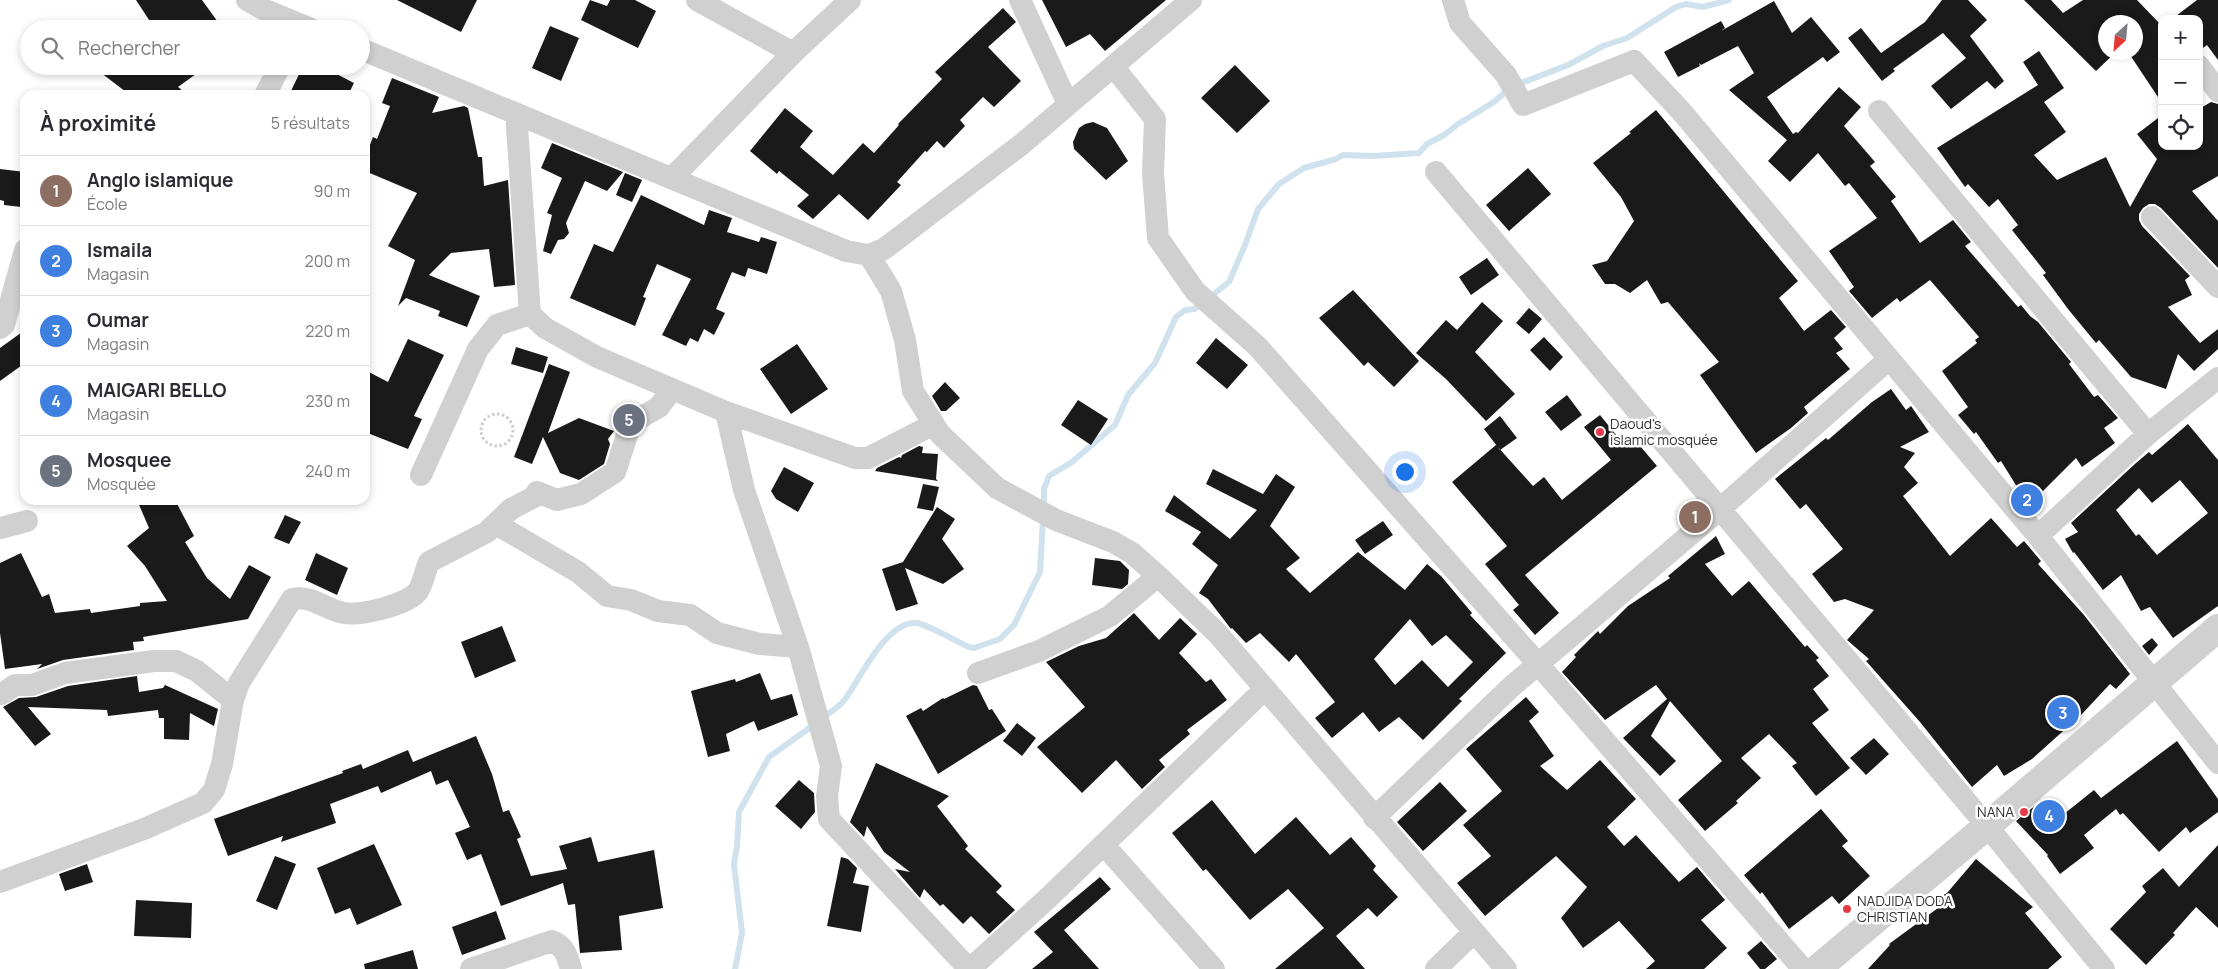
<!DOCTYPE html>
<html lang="fr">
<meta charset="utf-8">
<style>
body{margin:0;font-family:Manrope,sans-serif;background:#f7f7f7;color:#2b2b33}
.controls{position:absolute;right:15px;top:15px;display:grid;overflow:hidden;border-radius:10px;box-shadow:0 2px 8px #0003}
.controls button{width:45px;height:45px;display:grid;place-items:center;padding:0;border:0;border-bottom:1px solid #e1e1e2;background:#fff;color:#2b2b33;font:25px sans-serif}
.compass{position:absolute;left:2098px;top:15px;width:45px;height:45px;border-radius:50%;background:#fff;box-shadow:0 2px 8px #0003;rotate:206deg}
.you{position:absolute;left:1404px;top:471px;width:18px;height:18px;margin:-12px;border:4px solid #fff;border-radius:50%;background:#1a73e8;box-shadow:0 0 0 8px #1a73e833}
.badge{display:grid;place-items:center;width:32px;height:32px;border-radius:50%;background:#111827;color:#fff;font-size:16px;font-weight:700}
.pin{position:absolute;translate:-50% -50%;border:2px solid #fff;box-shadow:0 1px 5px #0006}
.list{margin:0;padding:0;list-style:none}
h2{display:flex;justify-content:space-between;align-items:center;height:65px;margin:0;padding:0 20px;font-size:21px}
h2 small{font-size:16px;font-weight:400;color:#7c7c81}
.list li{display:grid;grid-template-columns:32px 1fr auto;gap:15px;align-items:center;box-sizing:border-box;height:70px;padding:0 20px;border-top:1px solid #e1e1e2}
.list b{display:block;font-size:19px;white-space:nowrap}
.list p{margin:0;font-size:16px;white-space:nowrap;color:#7c7c81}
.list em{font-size:16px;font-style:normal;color:#7c7c81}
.icon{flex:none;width:28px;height:28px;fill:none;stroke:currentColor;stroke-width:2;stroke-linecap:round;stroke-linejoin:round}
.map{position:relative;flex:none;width:2218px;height:969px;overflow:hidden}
.search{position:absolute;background:#fff;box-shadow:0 2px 8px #0003;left:20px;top:20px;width:350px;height:55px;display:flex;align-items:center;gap:12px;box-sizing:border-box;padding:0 18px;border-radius:28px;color:#7c7c81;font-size:19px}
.panel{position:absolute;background:#fff;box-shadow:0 2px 8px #0003;left:20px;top:90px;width:350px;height:415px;border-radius:15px}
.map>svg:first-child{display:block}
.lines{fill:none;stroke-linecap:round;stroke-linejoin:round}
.stream{stroke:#cfe2ee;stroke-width:6}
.building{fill:#1a1a1a;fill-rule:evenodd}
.path{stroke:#cdcdcd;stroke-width:3;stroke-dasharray:2.5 2.5;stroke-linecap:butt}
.minor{stroke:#d0d0d0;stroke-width:22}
.tertiary{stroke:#d0d0d0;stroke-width:28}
.poi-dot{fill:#e63946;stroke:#fff;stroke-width:2}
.labels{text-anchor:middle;stroke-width:5;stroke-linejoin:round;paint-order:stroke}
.poi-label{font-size:14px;fill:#333;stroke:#fff;text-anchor:start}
</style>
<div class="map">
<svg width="2218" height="969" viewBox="0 0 2218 969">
<rect width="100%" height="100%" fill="#fff"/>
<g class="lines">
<path class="stream" d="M 1044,509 L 1044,489 L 1049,476 L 1072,462 L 1115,425 L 1128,395 L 1155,363 L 1176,317 L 1185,310 L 1195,309 L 1229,282 L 1245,245 L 1258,209 L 1279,184 L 1304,168 L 1336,159 L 1343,155 L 1374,156 L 1419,153 L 1427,144 L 1444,135 L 1458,124 L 1494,102 L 1511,87 L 1568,65 L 1603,46 L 1627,38 L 1676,7 L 1686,4 L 1703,7 L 1729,0
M 823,718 C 830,712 841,706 846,698 C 861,677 887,620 917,623 C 929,625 957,642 969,647 L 974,648 L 1000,639 L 1014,625 L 1040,572 L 1043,519
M 735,969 L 742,933 L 734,864 L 737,846 L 739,812 L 769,757 L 815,724"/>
</g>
<path class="building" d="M 136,0 L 202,0 L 223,29 L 155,29 Z
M 397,0 L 477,0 L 461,32 Z
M 590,0 L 607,6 L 610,0 L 635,0 L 656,11 L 638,48 L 581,20 Z
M 1042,0 L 1166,0 L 1105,51 L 1090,34 L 1066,47 Z
M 1942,0 L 1968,0 L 1987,20 L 1970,36 L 2004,81 L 1995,89 L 1987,81 L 1951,109 L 1931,86 L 1966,58 L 1943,33 L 1893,69 L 1895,71 L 1882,81 L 1848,38 L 1861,28 L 1881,53 L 1925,22 Z
M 2024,0 L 2051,0 L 2063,13 L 2083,0 L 2137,0 L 2162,26 L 2162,103 L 2128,52 L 2136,52 L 2136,22 L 2106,22 L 2106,52 L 2116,52 L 2096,71 Z
M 2197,0 L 2218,0 L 2218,60 L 2207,45 L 2199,51 L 2199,19 L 2172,19 Z
M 1774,1 L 1792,33 L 1811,17 L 1840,52 L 1827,62 L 1823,57 L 1767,97 L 1793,134 L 1796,132 L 1798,133 L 1839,87 L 1861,107 L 1844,126 L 1875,162 L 1870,166 L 1896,197 L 1891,201 L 1920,243 L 1953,220 L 1971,242 L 1965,246 L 2018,307 L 2021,305 L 2030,316 L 2038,322 L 2071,362 L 2069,364 L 2094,397 L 2098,395 L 2118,418 L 2104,428 L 2115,443 L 2082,467 L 2076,458 L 2039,495 L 2027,503 L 2001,461 L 1998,463 L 1976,432 L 1974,434 L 1958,415 L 1968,407 L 1942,371 L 1977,343 L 1975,340 L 1979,337 L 1930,280 L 1900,302 L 1897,298 L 1872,318 L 1849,291 L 1854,287 L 1829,251 L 1877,218 L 1849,183 L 1845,186 L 1818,153 L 1790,182 L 1768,161 L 1787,140 L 1729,90 L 1754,73 L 1738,46 L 1701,65 L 1699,63 L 1700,66 L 1678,77 L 1664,52 L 1721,21 L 1725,28 L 1721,31 Z
M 1003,8 L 1016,22 L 988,47 L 1021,81 L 994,107 L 983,97 L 960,120 L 965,126 L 944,148 L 937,141 L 927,152 L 925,151 L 897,182 L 901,185 L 868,220 L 839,194 L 813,219 L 797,206 L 809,195 L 779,171 L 777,174 L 750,151 L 785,108 L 813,131 L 800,147 L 833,175 L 863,143 L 874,153 L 899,125 L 898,124 L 942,79 L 935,72 Z
M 550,26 L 579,38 L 561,81 L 532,68 Z
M 2039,51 L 2064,88 L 2044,102 L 2066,132 L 2034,155 L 2057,180 L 2106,157 L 2130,207 L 2157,159 L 2137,134 L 2162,115 L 2162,146 L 2199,146 L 2199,109 L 2211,102 L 2218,104 L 2218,176 L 2192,191 L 2218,221 L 2218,268 L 2161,208 L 2155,204 L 2149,204 L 2143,208 L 2139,214 L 2139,220 L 2142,226 L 2190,276 L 2185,280 L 2192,295 L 2168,307 L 2200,343 L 2218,329 L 2218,349 L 2194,371 L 2178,354 L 2166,389 L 2131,377 L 2099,340 L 2096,343 L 2068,309 L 2043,275 L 2046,273 L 2012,230 L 2018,225 L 1998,199 L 1989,207 L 1968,184 L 1965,187 L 1937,148 L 2038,85 L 2023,62 Z
M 1235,65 L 1270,101 L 1237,133 L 1201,98 Z
M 92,66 L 207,66 L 178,87 L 188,95 L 130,95 Z
M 303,66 L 321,66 L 354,83 L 348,95 L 289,95 Z
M 392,78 L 439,97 L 432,113 L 464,106 L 468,108 L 478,157 L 482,157 L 484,186 L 508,180 L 515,285 L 494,287 L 489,249 L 451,253 L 429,275 L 480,296 L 467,327 L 438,316 L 440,311 L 406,298 L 398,306 L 415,260 L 388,246 L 417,193 L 365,171 L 365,158 L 373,137 L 377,139 L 390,106 L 382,103 Z
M 1656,110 L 1798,281 L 1779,298 L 1804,331 L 1831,310 L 1846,327 L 1834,338 L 1843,349 L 1836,353 L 1850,369 L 1804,407 L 1808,413 L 1791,428 L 1756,453 L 1700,375 L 1719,362 L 1668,302 L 1661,304 L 1647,280 L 1630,293 L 1615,284 L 1605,284 L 1592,265 L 1607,261 L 1634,221 L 1621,197 L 1593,163 L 1631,133 L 1629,132 Z
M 1093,122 L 1107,128 L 1128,161 L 1106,180 L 1074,149 L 1073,142 L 1079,128 L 1085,124 Z
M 552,143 L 623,172 L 607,191 L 585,181 L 566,223 L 569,233 L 564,239 L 558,240 L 551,254 L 543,251 L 552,215 L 547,213 L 562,178 L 541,168 Z
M 1528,168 L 1551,194 L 1509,231 L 1486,205 Z
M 0,169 L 25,172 L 25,203 L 22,203 L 21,207 L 4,205 L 4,201 L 0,200 Z
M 625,173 L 642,180 L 632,202 L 616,195 Z
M 641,195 L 704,225 L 709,210 L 732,218 L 727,232 L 759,242 L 761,237 L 777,242 L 767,274 L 748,268 L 745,277 L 732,272 L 716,309 L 725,313 L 714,335 L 704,329 L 698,342 L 690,338 L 686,346 L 662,335 L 691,279 L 657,264 L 643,297 L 646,298 L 635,326 L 570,298 L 594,244 L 613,252 Z
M 1487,258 L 1499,275 L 1471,295 L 1459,277 Z
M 1353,290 L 1419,361 L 1394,387 L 1368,362 L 1364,366 L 1319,318 Z
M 1482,302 L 1503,321 L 1475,352 L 1515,394 L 1486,421 L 1446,379 L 1416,353 L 1446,320 L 1457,330 Z
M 1529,308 L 1542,319 L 1529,334 L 1516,323 Z
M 25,330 L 25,363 L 0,381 L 0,348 Z
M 1544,337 L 1563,357 L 1550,371 L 1530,350 Z
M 1216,338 L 1248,365 L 1227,389 L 1196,363 Z
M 408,339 L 444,355 L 414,416 L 422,419 L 408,449 L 365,432 L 365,370 L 388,382 Z
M 797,344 L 828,389 L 791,414 L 760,369 Z
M 516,347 L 548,357 L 543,373 L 511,364 Z
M 549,364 L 570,372 L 548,433 L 579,418 L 614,431 L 608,439 L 610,444 L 604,464 L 579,480 L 560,473 L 543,437 L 532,464 L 514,457 Z
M 945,382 L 960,398 L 946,411 L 941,411 L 932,396 Z
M 1891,389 L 1906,410 L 1911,406 L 1929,432 L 1900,447 L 1915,453 L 1904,467 L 1918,483 L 1903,496 L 1950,556 L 1991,518 L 2017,547 L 2024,541 L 2041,561 L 2038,564 L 2084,615 L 2130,674 L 2116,689 L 2110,684 L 2082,714 L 2032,759 L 2004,776 L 1997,765 L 1972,787 L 1920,722 L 1866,661 L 1869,659 L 1847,640 L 1874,610 L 1845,599 L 1834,602 L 1812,574 L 1843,549 L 1806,504 L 1800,509 L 1775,479 L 1826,438 L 1828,440 L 1872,402 Z
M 1567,395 L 1582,415 L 1561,431 L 1545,412 Z
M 1078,400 L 1108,419 L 1091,445 L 1061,425 Z
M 1600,415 L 1626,447 L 1635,440 L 1657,466 L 1525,575 L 1559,613 L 1535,635 L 1513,610 L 1519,605 L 1485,564 L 1507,546 L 1452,482 L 1496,445 L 1533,486 L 1544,477 L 1562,500 L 1611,460 L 1584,427 Z
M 1500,416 L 1517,438 L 1500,450 L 1484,429 Z
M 2188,424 L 2218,460 L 2218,606 L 2173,638 L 2150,607 L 2141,611 L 2121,575 L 2103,590 L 2074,552 L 2073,553 L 2065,539 L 2078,532 L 2071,523 L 2136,463 L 2149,452 L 2152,455 ZM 2180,480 L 2208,513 L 2157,555 L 2139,534 L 2136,536 L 2116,510 L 2139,488 L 2152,503 Z
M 919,446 L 923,447 L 922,453 L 938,454 L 936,479 L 938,481 L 875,471 L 877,468 L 899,457 L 901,458 L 902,455 Z
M 784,467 L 814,483 L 798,512 L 776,499 L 771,491 Z
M 1213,469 L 1263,494 L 1276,474 L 1295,487 L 1270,526 L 1300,558 L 1286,569 L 1310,593 L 1358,552 L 1405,590 L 1427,564 L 1441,576 L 1472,613 L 1470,615 L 1506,653 L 1459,699 L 1462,701 L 1423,740 L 1399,717 L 1379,732 L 1363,712 L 1332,738 L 1315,718 L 1335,702 L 1296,654 L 1289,662 L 1260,633 L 1246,643 L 1232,628 L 1231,629 L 1208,599 L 1199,593 L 1218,565 L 1192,544 L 1201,532 L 1165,511 L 1174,495 L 1230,539 L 1257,510 L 1206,484 ZM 1410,619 L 1432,646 L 1446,635 L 1473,662 L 1448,687 L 1422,660 L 1395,685 L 1374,659 Z
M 923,484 L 939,487 L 933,511 L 917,508 Z
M 137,500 L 175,500 L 194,536 L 185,542 L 207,578 L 230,599 L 249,565 L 271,577 L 248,619 L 143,637 L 144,641 L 133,642 L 134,650 L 63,660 L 37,669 L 42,664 L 5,669 L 0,633 L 0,563 L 21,553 L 42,597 L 49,594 L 55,613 L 90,609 L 91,613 L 140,606 L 140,603 L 167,601 L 145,566 L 127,546 L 149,528 Z
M 937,507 L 955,519 L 942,539 L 964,569 L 943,584 L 905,568 L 918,604 L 896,611 L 882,569 L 903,562 Z
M 285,515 L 301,522 L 289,544 L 274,538 Z
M 1383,521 L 1393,535 L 1365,554 L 1355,540 Z
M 1716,536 L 1725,554 L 1705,564 L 1732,596 L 1749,581 L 1805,647 L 1807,645 L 1819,658 L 1816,660 L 1829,676 L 1813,689 L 1829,710 L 1812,723 L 1850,768 L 1816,796 L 1792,766 L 1797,763 L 1769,734 L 1741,758 L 1761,778 L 1736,801 L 1738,803 L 1705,831 L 1678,800 L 1722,761 L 1670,701 L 1651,736 L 1676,761 L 1660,776 L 1623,738 L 1667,699 L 1656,685 L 1605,720 L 1562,672 L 1576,657 L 1574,655 L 1598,631 L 1600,634 L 1628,606 L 1670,578 L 1668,576 Z
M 316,553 L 348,568 L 337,595 L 305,580 Z
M 1095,558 L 1120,561 L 1129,570 L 1128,584 L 1122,589 L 1092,585 Z
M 1134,613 L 1159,640 L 1180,618 L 1197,634 L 1179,653 L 1206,682 L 1211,679 L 1227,700 L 1187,730 L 1190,734 L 1159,760 L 1165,767 L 1142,789 L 1116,760 L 1082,793 L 1037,747 L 1085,707 L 1046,662 L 1079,646 L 1106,638 Z
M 502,626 L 516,661 L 475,678 L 461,642 Z
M 2152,638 L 2158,645 L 2149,655 L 2142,646 Z
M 760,673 L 771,700 L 792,694 L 798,715 L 758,731 L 754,721 L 726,734 L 730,751 L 708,757 L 691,691 L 735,679 L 736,682 Z
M 137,676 L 139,692 L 163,688 L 165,685 L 218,709 L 214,726 L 190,713 L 189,740 L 164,739 L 164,718 L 159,718 L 158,710 L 108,716 L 107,710 L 28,707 L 51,734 L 35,746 L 3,707 L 19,698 L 36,697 L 68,686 Z
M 973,685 L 977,686 L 989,710 L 992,709 L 1006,731 L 938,774 L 906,716 L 921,708 L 923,711 L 943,698 L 944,699 Z
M 1526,697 L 1539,712 L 1529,721 L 1554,756 L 1540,766 L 1567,790 L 1600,760 L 1636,799 L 1607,827 L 1624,846 L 1636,835 L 1679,882 L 1697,867 L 1725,900 L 1701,920 L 1727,948 L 1704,969 L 1646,969 L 1655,961 L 1619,921 L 1583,948 L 1561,918 L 1587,887 L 1556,856 L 1485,916 L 1457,883 L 1491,856 L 1463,825 L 1502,791 L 1466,749 Z
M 1017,723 L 1036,738 L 1022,756 L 1003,741 Z
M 476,736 L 492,774 L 503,812 L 509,810 L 521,837 L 517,839 L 531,876 L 567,869 L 559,846 L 591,837 L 598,862 L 654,850 L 663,908 L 619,916 L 622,950 L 580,953 L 575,904 L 568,905 L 563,883 L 501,906 L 481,854 L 467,860 L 455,833 L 470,827 L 448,780 L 436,785 L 431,771 L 381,793 L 378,786 L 330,804 L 336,823 L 281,842 L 283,836 L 228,856 L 214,819 L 343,773 L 342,771 L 361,764 L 363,769 L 408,750 L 413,762 Z
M 1874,738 L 1889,754 L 1866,775 L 1850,758 Z
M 2177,741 L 2218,799 L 2218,812 L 2190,833 L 2186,827 L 2159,852 L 2123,813 L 2120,815 L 2116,809 L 2084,835 L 2094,848 L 2060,874 L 2047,856 L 2048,855 L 2016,821 L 2042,800 L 2059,818 L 2094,790 L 2101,798 Z
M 876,763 L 949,796 L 937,806 L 968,846 L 965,849 L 1002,886 L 996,892 L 1015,910 L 989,934 L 971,916 L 963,924 L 943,904 L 940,906 L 924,889 L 920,898 L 895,869 L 910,872 L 884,852 L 867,826 L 864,837 L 850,822 Z
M 799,780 L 814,793 L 815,812 L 801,829 L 775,806 Z
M 1440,782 L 1467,811 L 1423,851 L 1397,822 Z
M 1212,800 L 1255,854 L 1296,817 L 1330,855 L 1351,837 L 1376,866 L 1373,870 L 1398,897 L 1377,917 L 1368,908 L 1336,936 L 1365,969 L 1275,969 L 1324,928 L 1288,889 L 1250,920 L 1206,869 L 1203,871 L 1172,833 Z
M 1821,809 L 1848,841 L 1842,846 L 1870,876 L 1839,904 L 1832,896 L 1789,929 L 1762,892 L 1760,894 L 1744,875 Z
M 374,844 L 402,905 L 357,925 L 350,908 L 335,914 L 317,868 Z
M 2218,845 L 2218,928 L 2196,907 L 2173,933 L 2175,935 L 2146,965 L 2110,929 L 2146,892 L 2142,886 L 2163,868 L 2179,887 Z
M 275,856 L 296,864 L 277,910 L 256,901 Z
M 841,857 L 848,859 L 857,868 L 853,883 L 869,886 L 861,932 L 827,926 Z
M 1976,859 L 2033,907 L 2025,913 L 2062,957 L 2048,969 L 1868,969 L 1890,945 L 1889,944 L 1938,908 L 1934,900 L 1947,893 Z
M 87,864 L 93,882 L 65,891 L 59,874 Z
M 1100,877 L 1111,889 L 1064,930 L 1099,969 L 1032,969 L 1053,952 L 1034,932 Z
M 136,900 L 192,903 L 191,938 L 134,936 Z
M 496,911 L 506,939 L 462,955 L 452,927 Z
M 1761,941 L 1777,959 L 1765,969 L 1760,969 L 1747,953 Z
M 413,950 L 418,969 L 365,969 L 364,964 Z"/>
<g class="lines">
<path class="path" d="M481 430a16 16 0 1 1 32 0a16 16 0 1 1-32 0Z"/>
<path class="minor" d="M 247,0 L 263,9 L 311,29
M 697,0 L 793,53
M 1020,0 L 1068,104
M 1453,0 L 1460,23 L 1506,75 L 1523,105 L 1634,61 L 1681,111 L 2038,536 L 2218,763
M 361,49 L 846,251 L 869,255 L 884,249 L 1022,144 L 1191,0
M 1113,66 L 1155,119 L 1153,173 L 1158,238 L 1195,291 L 1257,346 L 1538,664 L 1803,969
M 2199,66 L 2218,91
M 265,95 L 280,66
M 1879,111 L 2148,434
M 516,113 L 530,314 L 545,328 L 597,357 L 726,412 L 855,458 L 868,458 L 934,424
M 1436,172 L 1987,826 L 2104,969
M 673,177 L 793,53 L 850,0
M 2152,217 L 2218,287
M 869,255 L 891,291 L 905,340 L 913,391 L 940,434 L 997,488 L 1056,520 L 1113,542 L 1132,553 L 1158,576 L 1218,634 L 1506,969
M 0,328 L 4,325 L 25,250
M 726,412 L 744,490 L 798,647 L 831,766 L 827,796 L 829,819 L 969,969
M 421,475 L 478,349 L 497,325 L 530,314
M 496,524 L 578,572 L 607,596 L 631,600 L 658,611 L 690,615 L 717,633 L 760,644 L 798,647
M 0,528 L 27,521
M 2038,536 L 2148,434 L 2218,378
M 978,673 L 1039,651 L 1110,616 L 1158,576
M 2,694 L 15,685 L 32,685 L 65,673 L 154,661 L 176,661 L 197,671 L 233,700
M 1374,818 L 1511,687 L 1719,510 L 1889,359
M 1104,845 L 1214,969
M 0,882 L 144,829 L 203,803 L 214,790 L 222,764 L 233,700 L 239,683 L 292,599 C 313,595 325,610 344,613 C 360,616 408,605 418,591 C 423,584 425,571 429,562 L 487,532 L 511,509 L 534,497 L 537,492 L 557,500 L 581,494 L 615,472 L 631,423 L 659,407 L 672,389
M 471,969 L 552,941 C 565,946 567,956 571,969
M 970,969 L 1048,898 L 1265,689
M 1436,969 L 1474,932"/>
<path class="tertiary" d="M 1817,969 L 1987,826 L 2218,628"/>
</g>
<g class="poi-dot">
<circle cx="1600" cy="432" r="5"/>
<circle cx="2024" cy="812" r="5"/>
<circle cx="1847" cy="909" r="5"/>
</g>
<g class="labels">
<g class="poi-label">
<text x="1610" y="429">Daoud's<tspan x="1610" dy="16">islamic mosquée</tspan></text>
<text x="2014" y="817" text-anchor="end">NANA</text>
<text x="1857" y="906">NADJIDA DODA<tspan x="1857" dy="16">CHRISTIAN</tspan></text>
</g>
</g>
</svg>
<div class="controls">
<button>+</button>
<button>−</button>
<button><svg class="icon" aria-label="locate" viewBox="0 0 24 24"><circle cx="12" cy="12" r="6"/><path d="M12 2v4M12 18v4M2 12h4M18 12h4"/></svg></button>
</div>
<svg class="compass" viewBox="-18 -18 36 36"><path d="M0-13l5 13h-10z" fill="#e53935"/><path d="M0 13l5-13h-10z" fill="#7c7c81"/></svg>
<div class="you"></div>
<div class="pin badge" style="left:1695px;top:517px;background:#8d6e63">1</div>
<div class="pin badge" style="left:2027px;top:500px;background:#3f7fe0">2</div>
<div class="pin badge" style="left:2063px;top:713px;background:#3f7fe0">3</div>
<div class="pin badge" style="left:2049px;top:816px;background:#3f7fe0">4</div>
<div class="pin badge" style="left:629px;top:420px;background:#6b7280">5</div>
<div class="search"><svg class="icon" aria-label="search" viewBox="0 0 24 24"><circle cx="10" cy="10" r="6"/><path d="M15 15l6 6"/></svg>Rechercher</div>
<section class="panel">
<h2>À proximité<small>5 résultats</small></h2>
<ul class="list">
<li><span class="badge" style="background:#8d6e63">1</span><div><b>Anglo islamique</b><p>École</p></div><em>90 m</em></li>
<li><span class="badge" style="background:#3f7fe0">2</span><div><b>Ismaila</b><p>Magasin</p></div><em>200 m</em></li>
<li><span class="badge" style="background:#3f7fe0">3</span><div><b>Oumar</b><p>Magasin</p></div><em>220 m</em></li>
<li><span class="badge" style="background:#3f7fe0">4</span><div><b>MAIGARI BELLO</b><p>Magasin</p></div><em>230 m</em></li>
<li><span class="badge" style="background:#6b7280">5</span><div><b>Mosquee</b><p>Mosquée</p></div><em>240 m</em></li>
</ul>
</section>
</div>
